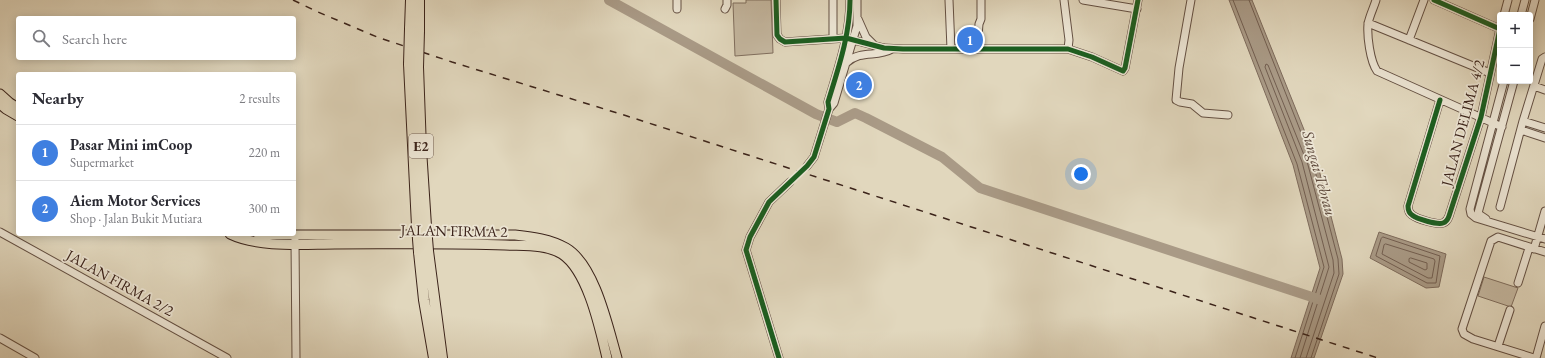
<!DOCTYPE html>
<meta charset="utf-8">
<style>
body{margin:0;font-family:"EB Garamond",serif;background:#f7f7f7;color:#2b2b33}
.controls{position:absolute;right:12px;top:12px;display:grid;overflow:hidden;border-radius:4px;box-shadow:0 2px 10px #0003}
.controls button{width:36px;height:36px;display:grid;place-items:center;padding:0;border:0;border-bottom:1px solid #e1e1e2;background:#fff;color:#2b2b33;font:20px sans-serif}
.you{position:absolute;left:1081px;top:174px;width:14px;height:14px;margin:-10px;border:3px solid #fff;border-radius:50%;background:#1a73e8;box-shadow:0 0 0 6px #1a73e833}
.badge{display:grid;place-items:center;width:26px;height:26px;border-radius:50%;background:#8f2418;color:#fff;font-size:13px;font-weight:700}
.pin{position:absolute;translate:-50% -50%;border:2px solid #fff;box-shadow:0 1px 4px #0006}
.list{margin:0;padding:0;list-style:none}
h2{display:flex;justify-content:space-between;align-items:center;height:52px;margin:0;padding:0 16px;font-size:17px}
h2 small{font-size:13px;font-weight:400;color:#7c7c81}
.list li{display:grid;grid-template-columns:26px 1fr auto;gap:12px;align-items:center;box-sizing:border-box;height:56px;padding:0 16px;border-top:1px solid #e1e1e2}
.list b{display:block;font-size:15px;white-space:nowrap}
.list p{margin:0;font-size:13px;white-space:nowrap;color:#7c7c81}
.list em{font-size:13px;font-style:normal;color:#7c7c81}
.icon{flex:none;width:22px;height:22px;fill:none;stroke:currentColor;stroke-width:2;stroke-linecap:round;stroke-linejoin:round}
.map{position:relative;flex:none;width:1545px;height:358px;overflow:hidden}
.search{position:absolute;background:#fff;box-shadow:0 2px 10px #0003;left:16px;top:16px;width:280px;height:44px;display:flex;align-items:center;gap:10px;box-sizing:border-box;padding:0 14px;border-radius:4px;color:#7c7c81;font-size:15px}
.panel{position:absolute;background:#fff;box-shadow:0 2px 10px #0003;left:16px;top:72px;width:280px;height:164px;border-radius:4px}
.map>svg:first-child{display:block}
.green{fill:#c5b8a1;stroke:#806e5e}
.water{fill:#a99a86;stroke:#7d6a5b}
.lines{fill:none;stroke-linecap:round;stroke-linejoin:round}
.shore{stroke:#725e50;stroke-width:1}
.river{stroke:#a99a86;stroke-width:10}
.minor-tunnel{stroke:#c0b39c;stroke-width:7;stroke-dasharray:7 3.5;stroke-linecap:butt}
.minor-casing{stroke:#645043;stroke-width:9}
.major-casing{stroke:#3b231a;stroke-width:11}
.highway-casing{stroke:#3b231a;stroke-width:12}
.minor{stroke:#ece5d4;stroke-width:7}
.major{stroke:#e1d7bd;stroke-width:9}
.highway{stroke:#e1d7bd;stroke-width:10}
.rail{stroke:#3b231a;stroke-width:1.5;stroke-dasharray:7 7;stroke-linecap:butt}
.highway-bridge-casing{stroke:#3b231a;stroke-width:12;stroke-linecap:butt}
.highway-bridge{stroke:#e1d7bd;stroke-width:10}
.cycleway-casing{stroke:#ece5d4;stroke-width:8}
.cycleway{stroke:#1b5e20;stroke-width:5}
.labels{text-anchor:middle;stroke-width:3.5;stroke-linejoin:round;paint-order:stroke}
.shield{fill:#ece5d4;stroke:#705d52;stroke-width:1}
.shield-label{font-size:14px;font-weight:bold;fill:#3b231a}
.street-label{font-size:15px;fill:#3b231a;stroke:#ece5d4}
.water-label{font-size:16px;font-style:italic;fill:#5c473a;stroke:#ece5d4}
</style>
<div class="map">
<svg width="1545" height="358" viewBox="0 0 1545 358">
<rect width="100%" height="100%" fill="#e1d7bd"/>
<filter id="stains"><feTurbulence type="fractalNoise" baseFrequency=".005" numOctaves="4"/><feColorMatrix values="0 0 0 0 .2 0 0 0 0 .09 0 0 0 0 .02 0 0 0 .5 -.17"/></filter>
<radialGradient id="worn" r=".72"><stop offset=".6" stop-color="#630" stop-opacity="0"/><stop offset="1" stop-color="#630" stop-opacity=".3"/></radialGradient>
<path class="green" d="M 746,0 L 771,0 L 773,53 L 735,56 L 733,3 L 746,3 Z
M 1484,277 L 1518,288 L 1511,307 L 1478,296 Z"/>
<path class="water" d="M 1229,0 L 1252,0 L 1317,162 L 1342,259 L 1343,274 L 1314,358 L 1291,358 L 1320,268 L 1293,165 Z
M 1379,232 L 1446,254 L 1439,287 L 1426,288 L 1370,258 Z"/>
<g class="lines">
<path class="shore" d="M 1233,0 L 1297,164 L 1324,267 L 1295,358
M 1249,0 L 1313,163 L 1338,259 L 1339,274 L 1311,358
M 1383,237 L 1440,256 L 1436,283 L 1427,283 L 1376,256 L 1376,255 L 1381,239 Z
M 1386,244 L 1434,259 L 1435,261 L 1432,278 L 1428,278 L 1382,254 L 1384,245 Z
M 1411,258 L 1427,263 L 1427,269 L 1425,270 L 1409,262 L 1409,259 Z
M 1300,358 L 1329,267 L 1302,162 L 1265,67 L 1266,64 L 1268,65 L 1308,165 L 1333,260 L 1334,273 L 1306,358"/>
<path class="river" d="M 609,0 L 816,114 L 837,122 L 855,113 L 866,118 L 942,157 L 980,188 L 1318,299"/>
<path class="minor-tunnel" d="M 790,182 L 807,166"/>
<defs>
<path id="minor" d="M 776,0 L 777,35 L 780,39 L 785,42 L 846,38 L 884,48 L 903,49 L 1068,49 L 1092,57 L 1123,71 L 1125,68 L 1138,0
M 833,0 L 833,39
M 949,0 L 951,49
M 1064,0 L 1069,40 L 1068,49
M 1083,0 L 1137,9
M 1191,0 L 1179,68 L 1176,100 L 1180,102 L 1192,104 L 1203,113 L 1228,115
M 1376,0 C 1374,7 1369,17 1368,24 C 1367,36 1370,61 1377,71 L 1502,127
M 1434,0 L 1500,29 L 1481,117 L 1449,216 C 1448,219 1446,222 1443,223 C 1437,225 1417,219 1412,215 C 1409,213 1408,210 1408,206 L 1440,100
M 677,9 L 677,0
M 725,9 L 727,5 L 727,0
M 1504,15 L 1508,0
M 1521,15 L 1525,0
M 858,19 L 866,37 L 873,44
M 1530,19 L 1535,0
M 1368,23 L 1490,73
M 1409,40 L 1424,0
M 977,48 L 979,24 L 981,19 L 981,0
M 846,63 C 862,49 876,58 892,49
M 1504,81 L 1470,209 L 1471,214 L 1476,218 L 1545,239
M 1534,86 L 1545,90
M 829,109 L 834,103 L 857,26 L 857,0
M 1523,121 L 1545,128
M 1521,130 L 1545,138
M 807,166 L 814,157 L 829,109 L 828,102 C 838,69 850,35 850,0
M 1500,207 L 1523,121 L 1542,59 L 1545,57
M 1486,219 L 1480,215 L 1478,213 L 1514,81
M 0,232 L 227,358
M 295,240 L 296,358
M 1534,249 L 1545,211
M 1518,283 L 1529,248
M 0,338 L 35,358
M 1498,346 L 1510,310
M 779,358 L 746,250 L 750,237 L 769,202 L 790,182
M 1534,358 L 1473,339 L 1464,334 L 1462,329 L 1491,241 L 1498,237 L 1545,252
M 1536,358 L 1545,326"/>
<path id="major" d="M 0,94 L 10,103 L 18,108
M 0,104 L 6,109 L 18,116
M 230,234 C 259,248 304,244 335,244 C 392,244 449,243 505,245 C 523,246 546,244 562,254 C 588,271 600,329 607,358
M 258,234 L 295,235 L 515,235 C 533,237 550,239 566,248 C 595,265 608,327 617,358"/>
<path id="highway" d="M 410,29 L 411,0
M 419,31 L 419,0
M 409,64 L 417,226
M 418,67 L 421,149 L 426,226
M 428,251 L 442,358
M 419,252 L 424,300 L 434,358"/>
</defs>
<use href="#minor" class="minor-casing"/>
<use href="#major" class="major-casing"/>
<use href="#highway" class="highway-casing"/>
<use href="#minor" class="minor"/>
<use href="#major" class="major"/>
<use href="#highway" class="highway"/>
<path class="rail" d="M 293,0 L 318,12 L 377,37 L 452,62 L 627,116 L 1378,358"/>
<defs>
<path id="highway-bridge" d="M 409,64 L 410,29
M 418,67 L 419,31
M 417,226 L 419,252
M 426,226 L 428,251"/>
</defs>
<use href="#highway-bridge" class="highway-bridge-casing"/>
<use href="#highway-bridge" class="highway-bridge"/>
<defs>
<path id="cycleway" d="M 776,0 L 777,35 L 780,39 L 785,42 L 846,38 L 884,48 L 903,49 L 1068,49 L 1092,57 L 1123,71 L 1125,68 L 1138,0
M 1434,0 L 1500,29 L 1481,117 L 1449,216 C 1448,219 1446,222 1443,223 C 1437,225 1417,219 1412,215 C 1409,213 1408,210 1408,206 L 1440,100
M 779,358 L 746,250 L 750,237 L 769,202 L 807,166 L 814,157 L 829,109 L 828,102 C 838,69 850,35 850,0"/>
</defs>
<use href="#cycleway" class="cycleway-casing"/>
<use href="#cycleway" class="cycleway"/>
</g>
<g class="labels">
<rect class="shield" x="409" y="134" width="24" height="24" rx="3"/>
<g class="shield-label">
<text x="421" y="151">E2</text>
</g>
<g class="street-label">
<text transform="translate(1463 123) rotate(-75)" y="5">JALAN DELIMA 4/2</text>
<text transform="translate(454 231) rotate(1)" y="5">JALAN FIRMA 2</text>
<text transform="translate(120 283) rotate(29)" y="5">JALAN FIRMA 2/2</text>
</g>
<g class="water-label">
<text transform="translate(1320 173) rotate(74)" y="6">Sungai Tebrau</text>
</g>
</g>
<rect width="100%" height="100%" filter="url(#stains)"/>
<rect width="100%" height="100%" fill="url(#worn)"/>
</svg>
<div class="controls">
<button>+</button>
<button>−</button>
</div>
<div class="you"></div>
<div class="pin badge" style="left:970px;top:40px;background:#3f7fe0">1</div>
<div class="pin badge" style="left:859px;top:85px;background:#3f7fe0">2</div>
<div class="search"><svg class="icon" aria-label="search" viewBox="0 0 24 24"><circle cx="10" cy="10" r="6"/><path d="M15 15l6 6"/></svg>Search here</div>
<section class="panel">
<h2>Nearby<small>2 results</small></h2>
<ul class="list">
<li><span class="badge" style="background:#3f7fe0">1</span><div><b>Pasar Mini imCoop</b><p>Supermarket</p></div><em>220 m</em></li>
<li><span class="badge" style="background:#3f7fe0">2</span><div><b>Aiem Motor Services</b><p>Shop · Jalan Bukit Mutiara</p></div><em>300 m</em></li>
</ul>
</section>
</div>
